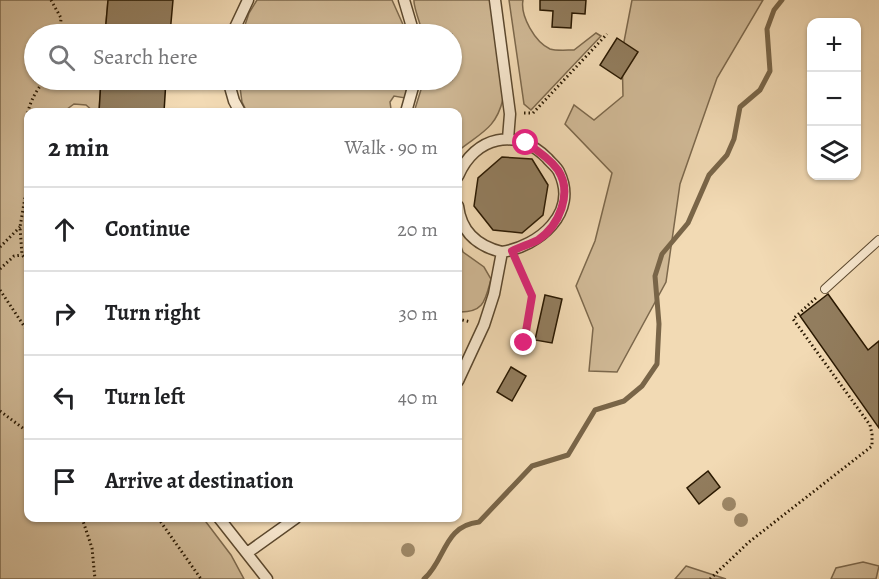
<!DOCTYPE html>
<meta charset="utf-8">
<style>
body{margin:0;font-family:Alegreya,serif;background:#f6f6f6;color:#202124}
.controls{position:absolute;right:18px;top:18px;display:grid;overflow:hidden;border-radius:12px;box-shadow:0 2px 4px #0004}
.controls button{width:54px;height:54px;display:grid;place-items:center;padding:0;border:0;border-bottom:2px solid #e0e0e0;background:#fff;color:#202124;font:30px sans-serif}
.stop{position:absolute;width:18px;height:18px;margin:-14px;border:4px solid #db2777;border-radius:50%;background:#fff}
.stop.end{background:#db2777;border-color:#fff;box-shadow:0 2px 6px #0008}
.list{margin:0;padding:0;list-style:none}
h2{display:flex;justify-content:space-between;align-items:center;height:78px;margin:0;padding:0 24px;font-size:26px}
h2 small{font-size:20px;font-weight:400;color:#757577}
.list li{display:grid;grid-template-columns:39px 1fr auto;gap:18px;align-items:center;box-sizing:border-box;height:84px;padding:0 24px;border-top:2px solid #e0e0e0}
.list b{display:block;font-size:22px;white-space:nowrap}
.list em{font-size:20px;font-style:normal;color:#757577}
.icon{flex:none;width:33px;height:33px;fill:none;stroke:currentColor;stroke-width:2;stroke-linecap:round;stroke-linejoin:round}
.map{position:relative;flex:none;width:879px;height:579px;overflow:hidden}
.search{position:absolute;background:#fff;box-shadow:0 2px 4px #0004;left:24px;top:24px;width:438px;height:66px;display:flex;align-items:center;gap:15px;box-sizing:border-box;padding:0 21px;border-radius:33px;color:#757577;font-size:22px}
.panel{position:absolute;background:#fff;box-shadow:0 2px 4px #0004;left:24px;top:108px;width:438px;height:414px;border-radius:12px}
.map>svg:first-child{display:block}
.green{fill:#d0b996;stroke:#7c684c;stroke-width:1.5}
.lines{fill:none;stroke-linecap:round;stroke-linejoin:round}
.stream{stroke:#796548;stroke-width:5}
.building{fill:#927d5e;stroke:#291801;stroke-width:1.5}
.service-casing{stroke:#5b482e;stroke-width:10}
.pedestrian-casing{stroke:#5b482e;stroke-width:13}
.path{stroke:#291801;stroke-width:3;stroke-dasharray:1.5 3;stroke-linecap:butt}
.service{stroke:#f7e7ce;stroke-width:8}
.pedestrian{stroke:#f7e7ce;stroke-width:10}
.tree{fill:#9f8a6a}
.route{stroke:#db2777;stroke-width:8}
</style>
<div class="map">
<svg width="879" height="579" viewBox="0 0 879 579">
<rect width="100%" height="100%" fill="#f2dab4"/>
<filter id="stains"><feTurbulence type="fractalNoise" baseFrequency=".00333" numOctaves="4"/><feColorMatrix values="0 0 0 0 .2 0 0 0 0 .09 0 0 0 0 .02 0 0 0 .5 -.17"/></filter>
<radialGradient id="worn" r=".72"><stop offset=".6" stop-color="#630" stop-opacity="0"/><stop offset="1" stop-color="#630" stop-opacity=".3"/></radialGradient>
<path class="green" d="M 0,0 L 108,0 L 105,34 L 34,34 L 34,80 L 101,80 L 99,112 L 94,112 L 86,105 L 74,104 L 63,112 L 28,112 L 28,518 L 203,518 L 231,555 L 244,579 L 0,579 Z
M 257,0 L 392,0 L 405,29 L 397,32 L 396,34 L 242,34 L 249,13 Z
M 414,0 L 491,0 L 503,99 C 496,129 480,133 458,151 L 458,112 L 414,112 L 424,80 L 452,80 L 452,34 L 423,34 C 421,26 413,6 414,0 Z
M 509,0 L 523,0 C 520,16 535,42 550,49 C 556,51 567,50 574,50 L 596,33 L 601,36 L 531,110 L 524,104 Z
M 632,0 L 763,0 L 717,78 L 680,184 L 666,282 L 617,372 L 589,371 L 593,328 L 576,286 L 595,241 L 612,173 L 565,124 L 574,105 L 594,120 L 623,96 L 622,52 Z
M 239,80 L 408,80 L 405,98 L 394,96 L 390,102 L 391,109 L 398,112 L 247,112 L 242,102 Z
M 458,238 L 463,252 L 484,267 L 491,279 C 485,301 484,313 458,312 Z
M 863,562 L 879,566 L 876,579 L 831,579 L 836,568 Z
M 686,566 L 726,579 L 675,579 Z"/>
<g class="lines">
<path class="stream" d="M 424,579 C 446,560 443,526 479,522 L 532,466 L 568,455 L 595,410 L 624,401 L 642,386 L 657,364 L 659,324 L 655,276 L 662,254 L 688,223 L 709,175 L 727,155 L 734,139 L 740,107 L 760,90 L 770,71 L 767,29 L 774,10 L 782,0"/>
</g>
<path class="building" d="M 108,0 L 173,0 L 170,34 L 105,34 Z
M 540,0 L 586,0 L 585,14 L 572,13 L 571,28 L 552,27 L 553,11 L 540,10 Z
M 617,38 L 638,52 L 621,79 L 600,65 Z
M 101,80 L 166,80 L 164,112 L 99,112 Z
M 502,157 L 532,159 L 548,185 L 543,215 L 522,233 L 493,230 L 474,206 L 478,178 Z
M 828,294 L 868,350 L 879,341 L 879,428 L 800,316 Z
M 545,295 L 562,299 L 552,343 L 535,340 Z
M 511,367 L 526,376 L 512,401 L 497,392 Z
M 708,471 L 720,487 L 699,504 L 687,488 Z"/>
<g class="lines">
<defs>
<path id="service" d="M 825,289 L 879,240"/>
<path id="pedestrian" d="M 404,0 L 414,34
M 495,0 L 510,114 L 508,139
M 232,34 L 248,0
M 228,80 L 234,101 L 240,112
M 406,112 L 415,80
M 458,176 C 475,136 516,127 547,158 C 550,162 557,167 559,172 C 579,213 539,246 502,252
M 458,206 C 461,232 477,246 502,252 L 494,294 L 484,325 L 458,381
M 219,518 L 267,579
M 247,553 L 296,518"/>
</defs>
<use href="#service" class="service-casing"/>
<use href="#pedestrian" class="pedestrian-casing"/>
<path class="path" d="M 51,0 L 61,18 L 60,34
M 183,34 L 183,32 L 202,34
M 179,80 L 216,84
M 524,113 L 533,113 L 607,34
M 28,162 C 24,130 23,105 45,80
M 28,180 L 20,227 L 22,255 L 28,261
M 0,247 L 20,227
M 517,262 L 532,296 L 524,343
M 0,269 L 14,256 L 22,255
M 0,290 L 28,332
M 458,319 L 471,322
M 0,411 L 28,432
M 82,518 L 92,548 L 95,579
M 158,518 L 201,579
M 710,579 L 749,542 L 872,446 L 872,434 L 870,425 L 793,319 L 818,296"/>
<use href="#service" class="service"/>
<use href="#pedestrian" class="pedestrian"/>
</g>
<g class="tree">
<circle cx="729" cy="504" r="7"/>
<circle cx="741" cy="520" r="7"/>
<circle cx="408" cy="550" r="7"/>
</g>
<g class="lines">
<path class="route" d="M 524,343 L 532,296 L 512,251 C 520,247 530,244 538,240 C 559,226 573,193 558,170 C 550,159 537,150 526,143"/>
</g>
<rect width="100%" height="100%" filter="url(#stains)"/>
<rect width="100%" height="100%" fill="url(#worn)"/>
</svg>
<div class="controls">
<button>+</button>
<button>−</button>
<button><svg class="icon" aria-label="layers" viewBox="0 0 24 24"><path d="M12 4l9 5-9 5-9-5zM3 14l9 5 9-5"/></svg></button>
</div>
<div class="stop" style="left:526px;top:143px"></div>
<div class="stop end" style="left:524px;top:343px"></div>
<div class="search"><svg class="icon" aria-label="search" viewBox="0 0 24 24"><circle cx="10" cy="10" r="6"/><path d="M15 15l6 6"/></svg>Search here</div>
<section class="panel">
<h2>2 min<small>Walk · 90 m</small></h2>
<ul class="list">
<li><svg class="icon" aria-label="ahead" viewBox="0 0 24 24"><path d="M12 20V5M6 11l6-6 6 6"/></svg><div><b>Continue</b></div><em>20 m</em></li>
<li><svg class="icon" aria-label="right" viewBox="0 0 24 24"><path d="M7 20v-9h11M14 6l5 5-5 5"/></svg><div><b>Turn right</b></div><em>30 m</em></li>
<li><svg class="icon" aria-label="left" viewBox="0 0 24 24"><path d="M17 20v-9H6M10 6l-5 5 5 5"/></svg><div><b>Turn left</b></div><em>40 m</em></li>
<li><svg class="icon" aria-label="arrive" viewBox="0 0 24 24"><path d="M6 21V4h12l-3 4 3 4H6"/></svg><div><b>Arrive at destination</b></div></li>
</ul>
</section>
</div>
